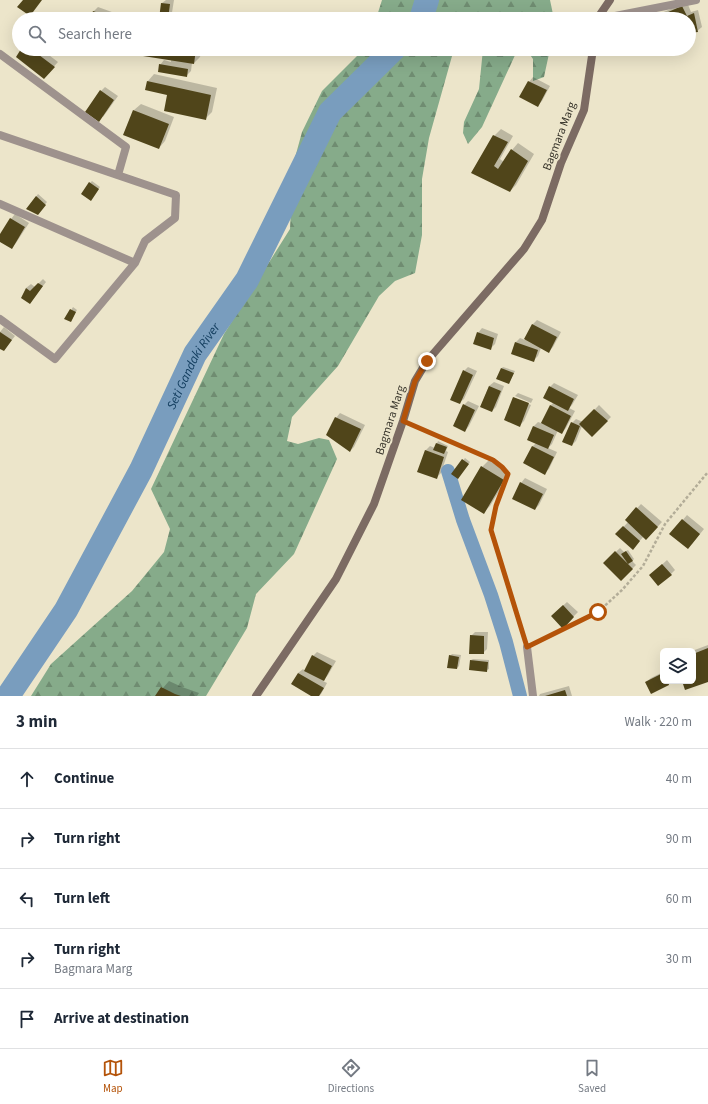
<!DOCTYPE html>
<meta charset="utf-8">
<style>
body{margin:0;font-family:"Source Sans 3",sans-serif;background:#f2f2f3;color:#1f2937}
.controls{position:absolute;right:12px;bottom:12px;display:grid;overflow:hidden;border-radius:6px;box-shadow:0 4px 16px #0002}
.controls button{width:36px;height:36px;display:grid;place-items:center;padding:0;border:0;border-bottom:1px solid #e0e1e3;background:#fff;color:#1f2937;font:20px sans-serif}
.stop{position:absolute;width:12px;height:12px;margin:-9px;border:3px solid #b45309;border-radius:50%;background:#fff}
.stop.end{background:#b45309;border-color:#fff;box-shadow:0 1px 4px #0008}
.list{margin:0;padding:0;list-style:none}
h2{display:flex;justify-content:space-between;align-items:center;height:52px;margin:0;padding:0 16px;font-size:17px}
h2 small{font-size:13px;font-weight:400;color:#747a83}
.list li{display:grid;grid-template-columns:26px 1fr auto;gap:12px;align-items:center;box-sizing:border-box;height:60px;padding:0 16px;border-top:1px solid #e0e1e3}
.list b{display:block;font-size:15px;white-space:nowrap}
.list p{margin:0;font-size:13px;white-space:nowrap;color:#747a83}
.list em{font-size:13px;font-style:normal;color:#747a83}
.icon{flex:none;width:22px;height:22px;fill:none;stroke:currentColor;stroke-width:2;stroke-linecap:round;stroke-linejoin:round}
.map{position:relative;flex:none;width:708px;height:696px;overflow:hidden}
.search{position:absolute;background:#fff;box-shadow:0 4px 16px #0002;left:12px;right:12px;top:12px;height:44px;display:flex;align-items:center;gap:10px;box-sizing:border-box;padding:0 14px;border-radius:22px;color:#747a83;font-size:15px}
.sheet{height:352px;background:#fff}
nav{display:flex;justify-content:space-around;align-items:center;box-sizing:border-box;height:56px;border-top:1px solid #e0e1e3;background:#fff;font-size:11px;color:#747a83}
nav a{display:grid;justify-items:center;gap:2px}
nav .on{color:#b45309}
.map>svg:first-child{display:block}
.forest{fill:url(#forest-firs)}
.shadow{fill:#0003}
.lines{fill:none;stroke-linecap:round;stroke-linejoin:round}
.canal{stroke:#799dbe;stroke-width:14}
.river{stroke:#799dbe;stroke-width:24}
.building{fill:#50451a}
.path{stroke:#b3ad98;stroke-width:2.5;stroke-dasharray:3 2;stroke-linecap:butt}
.minor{stroke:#9e928d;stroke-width:8}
.secondary{stroke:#7c6b63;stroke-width:8}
.route{stroke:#b45309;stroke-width:5}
.labels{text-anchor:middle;stroke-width:4;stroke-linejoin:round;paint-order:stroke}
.street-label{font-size:12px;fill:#38352b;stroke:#ece5ca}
.water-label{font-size:13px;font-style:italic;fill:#0f3a5b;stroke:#ece5ca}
</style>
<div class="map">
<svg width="708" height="696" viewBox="0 0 708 696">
<defs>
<pattern id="forest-firs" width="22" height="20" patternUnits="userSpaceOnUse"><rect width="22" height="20" fill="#86ab8a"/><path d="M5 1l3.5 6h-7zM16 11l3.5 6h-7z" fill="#6f8c71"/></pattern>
</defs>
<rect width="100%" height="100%" fill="#ece5ca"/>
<path class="forest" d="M 382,0 L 550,0 L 554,19 L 376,19 Z
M 364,49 L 454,49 L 429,138 L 422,179 L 422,235 L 415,273 L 395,281 L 379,296 L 338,366 L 292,417 L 287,441 L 298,444 L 319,438 L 329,440 L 337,459 L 294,554 L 256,594 L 247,628 L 206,696 L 31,696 L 51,664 L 132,591 L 164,552 L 170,529 L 151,489 L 224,334 L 290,229 L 293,165 L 302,132 L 322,91 Z
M 483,49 L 526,49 L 516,53 L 482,127 L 468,144 L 463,133 L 464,122 L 479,89 Z
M 526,49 L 550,49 L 544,77 L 533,81 L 533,59 Z"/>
<path class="shadow" d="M 166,0 L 174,0 L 171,19 L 160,19 L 162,3 Z
M 687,2 L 691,12 L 698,10 L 702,27 L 697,31 L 689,32 L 689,19 L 620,19 L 655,14 L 656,18 L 659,14 Z
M 98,7 L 123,16 L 124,15 L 128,16 L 127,19 L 91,19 L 94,11 Z
M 22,49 L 41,49 L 58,62 L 48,73 Z
M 145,49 L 202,49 L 200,57 L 194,63 L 192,63 L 191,71 L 186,76 L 160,65 L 164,60 L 171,62 L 171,60 Z
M 154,74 L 217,88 L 212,112 L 205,119 L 169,94 L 146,89 L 148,81 Z
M 533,77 L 550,86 L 542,101 L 537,106 L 529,82 Z
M 105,87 L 118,96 L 103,117 L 101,91 Z
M 141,104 L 174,117 L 165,141 L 159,148 L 134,110 Z
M 501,129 L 513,136 L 500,159 L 504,162 L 512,150 L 518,143 L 534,154 L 516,185 L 510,191 L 472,172 L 494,136 Z
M 92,181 L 100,187 L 92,198 L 90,183 Z
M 38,194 L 47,202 L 39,212 L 28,208 Z
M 15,214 L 29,223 L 16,243 L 12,248 L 0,240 L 0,236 L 11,219 Z
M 43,279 L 46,282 L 30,303 L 26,288 L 31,284 L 35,287 Z
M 73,307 L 77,310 L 72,319 L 66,319 Z
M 537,320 L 561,332 L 553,347 L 548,352 L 541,348 L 538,356 L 534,360 L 515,343 L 520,338 L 525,340 L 532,325 Z
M 4,327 L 15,336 L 4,350 L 0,347 L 0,332 Z
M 482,328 L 498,334 L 495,344 L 491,348 L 478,333 Z
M 468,367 L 477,371 L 464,399 L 459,403 L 464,371 Z
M 503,367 L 515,371 L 509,383 L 502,368 Z
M 494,382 L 504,386 L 496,407 L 492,411 L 481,406 L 489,386 Z
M 554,383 L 578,395 L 572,405 L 569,408 L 575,411 L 566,428 L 562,433 L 558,430 L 552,444 L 548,448 L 557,452 L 549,469 L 544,473 L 524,463 L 533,446 L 536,443 L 528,440 L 534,426 L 538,422 L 541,423 L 551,405 L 554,402 L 550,387 Z
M 518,393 L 533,399 L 531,403 L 515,396 Z
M 515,397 L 515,398 L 531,405 L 524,421 L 520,425 L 505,419 Z
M 468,401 L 479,406 L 469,426 L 465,431 L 464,405 Z
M 599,405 L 611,417 L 592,436 L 582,426 L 576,441 L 572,445 L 572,423 L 576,419 L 583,422 Z
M 340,413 L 365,425 L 354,447 L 350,451 L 336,418 Z
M 438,441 L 448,446 L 446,451 L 448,452 L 441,473 L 436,478 L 419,471 L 426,450 L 430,446 L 435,448 Z
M 465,458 L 470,462 L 459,476 L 452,474 Z
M 489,460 L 510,473 L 490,506 L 484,512 L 482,467 Z
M 525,478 L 547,489 L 539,505 L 535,509 L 521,483 Z
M 641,504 L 662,522 L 650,535 L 644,536 L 637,544 L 617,534 L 628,522 L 626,520 Z
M 687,515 L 704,529 L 692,544 L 671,534 Z
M 620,548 L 624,552 L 628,550 L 634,559 L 632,561 L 636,565 L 621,580 L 604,563 Z
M 667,560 L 675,570 L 671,574 L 655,571 Z
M 567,602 L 578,612 L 563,627 L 552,616 Z
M 475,632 L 488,632 L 487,649 L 483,653 L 471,636 Z
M 708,645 L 708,680 L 686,689 L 683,681 L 693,681 L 692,651 Z
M 317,652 L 336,661 L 328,675 L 323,681 L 327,683 L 321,694 L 319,696 L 313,696 L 298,673 L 303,669 L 305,671 L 313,656 Z
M 452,654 L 461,655 L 459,666 L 457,668 L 450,656 Z
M 473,659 L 489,660 L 489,669 L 487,670 L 471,660 Z
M 663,672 L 663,681 L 672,681 L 669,684 L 651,692 L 646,682 L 651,678 Z
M 169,681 L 182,687 L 199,693 L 197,696 L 156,696 Z
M 569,686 L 572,696 L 539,696 L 540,694 Z"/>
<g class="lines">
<path class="canal" d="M 448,471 L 463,520 L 491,595 L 506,642 L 520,696"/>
<g class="river">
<path d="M 421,19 L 427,0"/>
<path id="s1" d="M 8,696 L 66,610 L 141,470 L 195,354 L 247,280 L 330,112 L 394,49"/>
</g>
</g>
<path class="building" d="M 23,0 L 42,0 L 30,16 L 17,7 Z
M 161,3 L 170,4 L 168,19 L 159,19 Z
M 682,6 L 687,16 L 694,13 L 698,32 L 689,33 L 689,19 L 652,19 Z
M 93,11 L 115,19 L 90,19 Z
M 21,49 L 31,49 L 55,67 L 44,79 L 16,57 Z
M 144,49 L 196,49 L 194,64 L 143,56 Z
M 159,64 L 188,69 L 187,77 L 158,72 Z
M 147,81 L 211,95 L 206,120 L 164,111 L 167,95 L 145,90 Z
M 528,81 L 547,90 L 538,107 L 519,97 Z
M 100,90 L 114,100 L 99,122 L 85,112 Z
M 133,110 L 169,124 L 159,149 L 123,135 Z
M 493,135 L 508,142 L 494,166 L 498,169 L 511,149 L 528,161 L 510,192 L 471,173 Z
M 89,182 L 99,189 L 91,201 L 81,194 Z
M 36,196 L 46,205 L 38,215 L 26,209 Z
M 10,218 L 25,227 L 12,249 L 0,242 L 0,234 Z
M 38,283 L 43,286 L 30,304 L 21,298 L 26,288 L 30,291 Z
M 70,309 L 76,312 L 71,322 L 64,319 Z
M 532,324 L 557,337 L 549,353 L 524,339 Z
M 0,332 L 12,340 L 4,351 L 0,349 Z
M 477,332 L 494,338 L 491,350 L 473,344 Z
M 515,342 L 538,350 L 534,362 L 511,354 Z
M 501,368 L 514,373 L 509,384 L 496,379 Z
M 463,370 L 473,375 L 460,404 L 450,400 Z
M 489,386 L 501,391 L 492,412 L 480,407 Z
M 549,386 L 574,399 L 568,411 L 543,398 Z
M 513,397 L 529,403 L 520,427 L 504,420 Z
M 463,404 L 475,410 L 465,432 L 453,426 Z
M 550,405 L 571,416 L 562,434 L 541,423 Z
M 594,409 L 608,421 L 592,437 L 579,424 Z
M 335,417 L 361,429 L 350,452 L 326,435 Z
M 571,422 L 580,426 L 572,446 L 562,442 Z
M 533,426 L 554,435 L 548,449 L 527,440 Z
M 436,443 L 447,447 L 444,454 L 433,450 Z
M 532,446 L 554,457 L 545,475 L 523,463 Z
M 425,450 L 444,457 L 437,479 L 417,472 Z
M 462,459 L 469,464 L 458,479 L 451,474 Z
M 481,466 L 504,480 L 484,514 L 461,500 Z
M 520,482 L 543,494 L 535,510 L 512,499 Z
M 636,507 L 658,527 L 646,540 L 625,520 Z
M 682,519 L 700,534 L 688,549 L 669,534 Z
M 623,526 L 640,541 L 633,550 L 615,534 Z
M 615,551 L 633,569 L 621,581 L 603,563 Z
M 626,551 L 633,561 L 628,564 L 621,554 Z
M 662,564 L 672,575 L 658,586 L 649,575 Z
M 563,605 L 574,617 L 563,629 L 551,616 Z
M 470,635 L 484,636 L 484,654 L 469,654 Z
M 708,648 L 708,682 L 685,690 L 682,681 L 693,681 L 693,654 Z
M 312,655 L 332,666 L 324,681 L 304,671 Z
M 449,655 L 459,657 L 457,669 L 447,668 Z
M 470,660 L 488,662 L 487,672 L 469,670 Z
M 298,673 L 324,688 L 319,696 L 311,696 L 291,684 Z
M 663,673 L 663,681 L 668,681 L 669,685 L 651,694 L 645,682 Z
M 161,687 L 175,694 L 181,696 L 155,696 Z
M 565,690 L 567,696 L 545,696 Z"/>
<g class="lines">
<path class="path" d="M 411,424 L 493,460 L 502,467 L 508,474 L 496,506 L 491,530 L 524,638
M 535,643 L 598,612 L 622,590 L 643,566 L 665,524 L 708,472"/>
<path class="minor" d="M 600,19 L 696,0
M 0,54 L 126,147 L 118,175
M 0,135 L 176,195 L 175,218 L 145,241 L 135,263 L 55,359 L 0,319
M 0,204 L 135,263
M 527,647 L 533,696"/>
<path class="secondary" d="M 597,19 L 610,0
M 256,696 L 336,579 L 374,504 L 403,421 L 415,381 L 427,361 L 524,249 L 542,220 L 561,163 L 584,110 L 593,49"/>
</g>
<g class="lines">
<path class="route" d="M 427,361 L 415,381 L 403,421 L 493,460 L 502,467 L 508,474 L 496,506 L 491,530 L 527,647 L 598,612"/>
</g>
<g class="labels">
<g class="street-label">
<text transform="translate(559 136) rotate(-69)" y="4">Bagmara Marg</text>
<text transform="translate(390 420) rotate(-72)" y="4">Bagmara Marg</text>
</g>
<g class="water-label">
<text dy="5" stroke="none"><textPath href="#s1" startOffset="379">Seti Gandaki River</textPath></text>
</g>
</g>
</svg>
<div class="controls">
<button><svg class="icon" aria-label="layers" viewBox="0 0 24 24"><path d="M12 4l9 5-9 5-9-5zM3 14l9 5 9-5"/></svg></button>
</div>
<div class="stop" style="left:598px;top:612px"></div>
<div class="stop end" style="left:427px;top:361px"></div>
<div class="search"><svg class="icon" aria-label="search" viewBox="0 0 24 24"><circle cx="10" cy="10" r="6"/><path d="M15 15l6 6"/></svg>Search here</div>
</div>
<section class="sheet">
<h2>3 min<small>Walk · 220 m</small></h2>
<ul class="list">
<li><svg class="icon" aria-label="ahead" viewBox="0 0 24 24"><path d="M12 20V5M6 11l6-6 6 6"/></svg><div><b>Continue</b></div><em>40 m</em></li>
<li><svg class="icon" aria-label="right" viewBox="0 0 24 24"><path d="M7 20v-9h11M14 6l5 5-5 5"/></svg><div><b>Turn right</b></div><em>90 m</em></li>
<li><svg class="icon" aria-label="left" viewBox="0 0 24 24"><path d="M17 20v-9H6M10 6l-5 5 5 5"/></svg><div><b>Turn left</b></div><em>60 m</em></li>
<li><svg class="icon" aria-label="right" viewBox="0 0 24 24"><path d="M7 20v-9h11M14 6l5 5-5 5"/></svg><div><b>Turn right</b><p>Bagmara Marg</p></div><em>30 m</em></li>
<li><svg class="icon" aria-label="arrive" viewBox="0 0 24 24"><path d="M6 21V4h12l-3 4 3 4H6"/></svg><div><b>Arrive at destination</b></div></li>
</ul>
</section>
<nav>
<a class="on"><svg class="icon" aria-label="map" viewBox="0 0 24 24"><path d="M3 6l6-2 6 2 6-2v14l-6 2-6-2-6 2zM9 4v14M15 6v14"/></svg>Map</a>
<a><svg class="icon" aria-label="directions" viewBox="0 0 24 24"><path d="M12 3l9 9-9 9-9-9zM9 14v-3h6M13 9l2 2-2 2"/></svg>Directions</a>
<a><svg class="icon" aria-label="saved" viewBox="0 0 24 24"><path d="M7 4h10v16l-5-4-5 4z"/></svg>Saved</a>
</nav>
